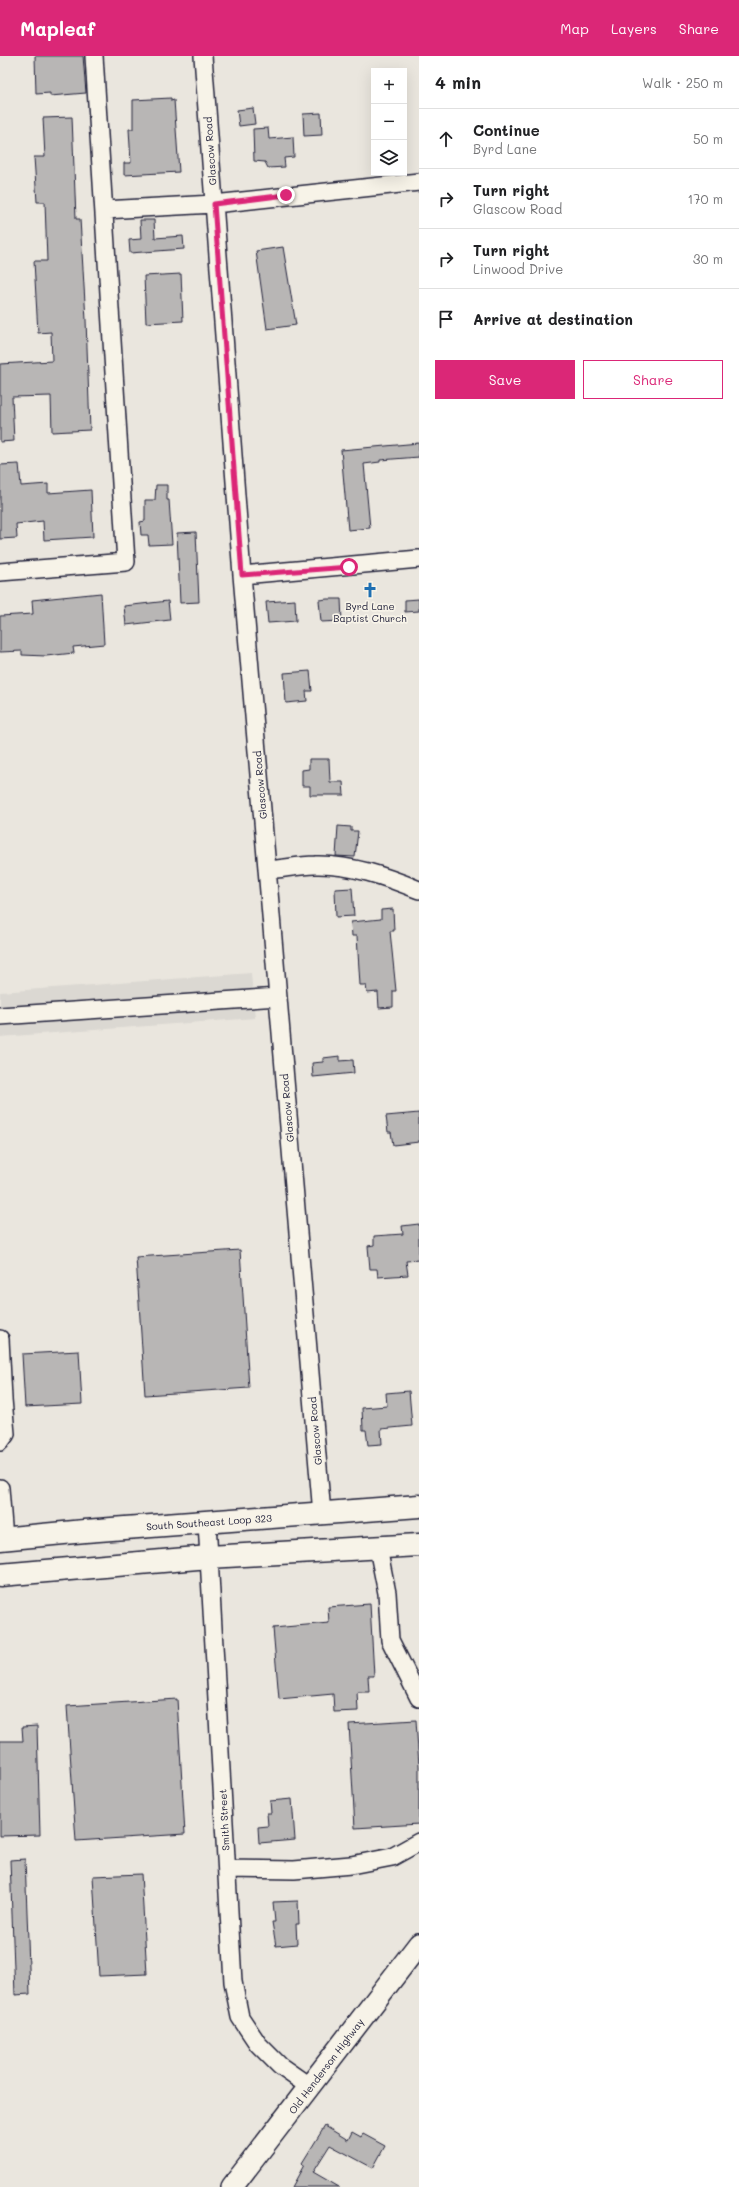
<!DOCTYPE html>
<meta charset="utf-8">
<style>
body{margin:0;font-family:Mali,sans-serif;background:#f2f2f2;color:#202124}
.controls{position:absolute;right:12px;top:12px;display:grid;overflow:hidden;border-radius:0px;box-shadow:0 4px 16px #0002}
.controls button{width:36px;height:36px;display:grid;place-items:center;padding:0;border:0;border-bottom:1px solid #e0e0e0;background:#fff;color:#202124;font:20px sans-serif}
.stop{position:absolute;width:12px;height:12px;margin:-9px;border:3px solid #db2777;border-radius:50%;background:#fff}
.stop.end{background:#db2777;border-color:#fff;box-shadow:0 1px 4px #0008}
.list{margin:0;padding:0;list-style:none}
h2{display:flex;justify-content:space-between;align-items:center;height:52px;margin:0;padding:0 16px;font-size:17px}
h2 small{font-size:13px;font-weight:400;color:#757577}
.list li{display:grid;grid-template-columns:26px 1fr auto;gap:12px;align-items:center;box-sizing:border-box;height:60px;padding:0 16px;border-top:1px solid #e0e0e0}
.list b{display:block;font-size:15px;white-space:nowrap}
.list p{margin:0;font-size:13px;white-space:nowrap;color:#757577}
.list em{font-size:13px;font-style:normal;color:#757577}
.actions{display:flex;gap:8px;padding:12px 16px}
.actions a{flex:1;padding:9px 0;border:1px solid #db2777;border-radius:0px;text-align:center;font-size:14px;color:#db2777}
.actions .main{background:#db2777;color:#fff}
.icon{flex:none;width:22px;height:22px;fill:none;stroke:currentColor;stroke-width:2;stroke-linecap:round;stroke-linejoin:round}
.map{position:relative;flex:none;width:419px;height:2131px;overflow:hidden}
header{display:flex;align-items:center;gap:24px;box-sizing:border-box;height:56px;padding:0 20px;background:#db2777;color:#fff}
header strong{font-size:19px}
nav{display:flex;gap:22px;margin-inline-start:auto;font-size:14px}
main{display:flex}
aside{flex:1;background:#fff}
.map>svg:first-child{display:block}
.built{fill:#dbd8d2}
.building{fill:#b8b6b5;stroke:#22223b}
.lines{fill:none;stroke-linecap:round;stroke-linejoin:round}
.minor-casing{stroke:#22223b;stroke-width:20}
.major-casing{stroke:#22223b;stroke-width:24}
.highway-casing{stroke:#22223b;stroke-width:25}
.minor{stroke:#f7f3e8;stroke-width:17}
.major{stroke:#f7f3e8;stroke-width:21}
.highway{stroke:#f7f3e8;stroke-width:22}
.route{stroke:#db2777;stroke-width:5}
.labels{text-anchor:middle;stroke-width:3.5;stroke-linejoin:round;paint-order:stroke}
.street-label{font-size:10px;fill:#22223b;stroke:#f7f3e8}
.poi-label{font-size:10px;fill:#22223b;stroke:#f7f3e8}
</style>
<header>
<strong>Mapleaf</strong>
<nav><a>Map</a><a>Layers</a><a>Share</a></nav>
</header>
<main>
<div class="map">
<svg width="419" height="2131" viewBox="0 0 419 2131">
<rect width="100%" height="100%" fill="#eae6de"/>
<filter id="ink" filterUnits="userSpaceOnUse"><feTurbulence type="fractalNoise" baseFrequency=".025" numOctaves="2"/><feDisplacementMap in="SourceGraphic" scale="8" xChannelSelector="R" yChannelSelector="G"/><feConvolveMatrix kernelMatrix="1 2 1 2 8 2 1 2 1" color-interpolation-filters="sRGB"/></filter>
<g filter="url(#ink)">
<path class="built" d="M 251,917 L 255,962 L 0,981 L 0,936 Z"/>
<path class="building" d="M 35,0 L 83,0 L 86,37 L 50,40 L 50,37 L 36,38 Z
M 171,42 L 171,45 L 174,44 L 179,116 L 124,119 L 124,107 L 131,107 L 129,73 L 133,73 L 133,44 Z
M 253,52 L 255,68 L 239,70 L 237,54 Z
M 321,57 L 322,79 L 304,80 L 303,58 Z
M 72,61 L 76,163 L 80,163 L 86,264 L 90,374 L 52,376 L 51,340 L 12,341 L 14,385 L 0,386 L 0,308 L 52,305 L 51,276 L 38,277 L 34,205 L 47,205 L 45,146 L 37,146 L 34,101 L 45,101 L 43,62 Z
M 268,72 L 269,83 L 293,81 L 294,101 L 284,102 L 285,111 L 268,112 L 265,106 L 254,105 L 253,73 Z
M 140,164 L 154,164 L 155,182 L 183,180 L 184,193 L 130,197 L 129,184 L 141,183 Z
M 283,191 L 296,269 L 267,273 L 256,195 Z
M 181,218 L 183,265 L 146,267 L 144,220 Z
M 419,387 L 419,401 L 380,404 L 380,406 L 364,408 L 370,472 L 348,474 L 341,394 Z
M 19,408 L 21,430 L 48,428 L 48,437 L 91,434 L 93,481 L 44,484 L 43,465 L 16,468 L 17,482 L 0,483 L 0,409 Z
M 156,429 L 167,429 L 167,444 L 169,444 L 172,488 L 149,489 L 148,479 L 141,479 L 140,466 L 145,465 L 145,444 L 155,444 Z
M 196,476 L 199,546 L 180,547 L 177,477 Z
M 101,537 L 104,588 L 73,591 L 74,597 L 46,600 L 22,599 L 22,595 L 0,596 L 0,560 L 33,558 L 32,544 Z
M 327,543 L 341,543 L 342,565 L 321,566 L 319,544 Z
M 419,543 L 419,555 L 405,556 L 405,544 Z
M 295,544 L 296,565 L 268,567 L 266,546 Z
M 168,545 L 170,564 L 126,569 L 124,550 Z
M 310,615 L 312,635 L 306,635 L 307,645 L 286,647 L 284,617 Z
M 309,703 L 329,703 L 330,726 L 343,726 L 344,739 L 310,739 L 310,730 L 302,730 L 302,714 L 309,713 Z
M 338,770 L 351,771 L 351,775 L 358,775 L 355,801 L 336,800 Z
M 352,832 L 354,860 L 336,861 L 335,833 Z
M 393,853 L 394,875 L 390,875 L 396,935 L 393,935 L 393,951 L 379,952 L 378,936 L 367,937 L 366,929 L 360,929 L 357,880 L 352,880 L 351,866 L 381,863 L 381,854 Z
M 340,1000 L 340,1005 L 353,1004 L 354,1017 L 313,1021 L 312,1007 L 323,1006 L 323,1002 Z
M 419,1057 L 419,1086 L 393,1089 L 391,1076 L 388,1076 L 386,1060 Z
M 419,1168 L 419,1204 L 406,1205 L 408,1219 L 378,1221 L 377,1213 L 370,1213 L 368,1190 L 374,1189 L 374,1180 L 403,1178 L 402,1170 Z
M 240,1194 L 249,1332 L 145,1339 L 136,1201 Z
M 79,1295 L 82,1348 L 25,1351 L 22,1298 Z
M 409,1335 L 412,1370 L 381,1373 L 382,1388 L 368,1389 L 366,1374 L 363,1374 L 362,1352 L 387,1350 L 386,1337 Z
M 370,1548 L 374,1620 L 368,1620 L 369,1636 L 357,1636 L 358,1655 L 334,1656 L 333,1638 L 279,1643 L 273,1572 L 329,1567 L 328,1551 Z
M 177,1643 L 185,1778 L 76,1785 L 67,1650 Z
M 416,1664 L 419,1710 L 419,1768 L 355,1772 L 349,1668 Z
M 37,1670 L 40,1779 L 0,1780 L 0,1685 L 23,1685 L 22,1671 Z
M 292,1743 L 295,1784 L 259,1787 L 258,1771 L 268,1770 L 267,1757 L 271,1757 L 270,1745 Z
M 25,1803 L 30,1938 L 15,1939 L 10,1804 Z
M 141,1818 L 147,1918 L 99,1920 L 93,1820 Z
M 298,1845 L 299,1868 L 296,1868 L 297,1888 L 276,1890 L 272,1866 L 275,1866 L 273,1846 Z
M 325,2070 L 348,2084 L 352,2076 L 361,2081 L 363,2078 L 385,2090 L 373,2112 L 330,2089 L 313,2116 L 339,2131 L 292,2131 L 304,2109 L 302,2107 Z"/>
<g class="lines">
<defs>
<path id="minor" d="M 203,0 L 242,519 L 322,1458
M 104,154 L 214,148 L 419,126
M 0,516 L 126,506 L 94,0
M 242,519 L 419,503
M 267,814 C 283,813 299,809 315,809 C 351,808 387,821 419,834
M 0,960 L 278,941
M 0,1283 L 3,1343
M 0,1343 L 3,1343 L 6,1378 L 0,1386
M 0,1432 L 4,1483
M 207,1466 L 233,1926 L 240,1961 L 258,1988 L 280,2010 L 310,2031
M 378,1492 L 387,1537 L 390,1584 L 419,1642
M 227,1813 L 294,1814 L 351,1809 L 392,1801 L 419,1786"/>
<path id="major" d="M 232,2131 L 419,1888"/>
<path id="highway" d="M 0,1483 L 85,1475 L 419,1450
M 0,1519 L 209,1501 L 419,1489"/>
</defs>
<use href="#minor" class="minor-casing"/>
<use href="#major" class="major-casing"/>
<use href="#highway" class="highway-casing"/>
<use href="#minor" class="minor"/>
<use href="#major" class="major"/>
<use href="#highway" class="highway"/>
</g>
</g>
<g class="lines" filter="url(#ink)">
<path class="route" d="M 286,139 L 214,148 L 242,519 L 349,511"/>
</g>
<defs>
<symbol id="church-bare" viewBox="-9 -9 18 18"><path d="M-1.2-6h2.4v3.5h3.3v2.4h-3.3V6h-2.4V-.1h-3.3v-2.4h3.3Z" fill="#1f6fb2" stroke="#f7f3e8" stroke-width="2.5" paint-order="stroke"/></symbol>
</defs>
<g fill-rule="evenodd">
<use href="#church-bare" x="359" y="523" width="22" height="22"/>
</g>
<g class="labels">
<g class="street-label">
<text transform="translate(210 95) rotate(-94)" y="4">Glascow Road</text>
<text transform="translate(260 729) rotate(-95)" y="4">Glascow Road</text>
<text transform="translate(287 1052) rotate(-95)" y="4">Glascow Road</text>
<text transform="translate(315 1375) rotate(-95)" y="4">Glascow Road</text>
<text transform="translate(209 1466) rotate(-4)" y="4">South Southeast Loop 323</text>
<text transform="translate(224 1764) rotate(-93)" y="4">Smith Street</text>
<text transform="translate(326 2010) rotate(-53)" y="4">Old Henderson Highway</text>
</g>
<g class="poi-label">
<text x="370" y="554">Byrd Lane<tspan x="370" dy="12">Baptist Church</tspan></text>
</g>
</g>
</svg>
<div class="controls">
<button>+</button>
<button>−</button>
<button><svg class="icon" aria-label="layers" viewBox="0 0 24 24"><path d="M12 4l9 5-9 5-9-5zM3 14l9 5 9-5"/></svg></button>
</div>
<div class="stop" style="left:349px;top:511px"></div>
<div class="stop end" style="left:286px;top:139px"></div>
</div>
<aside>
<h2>4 min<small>Walk · 250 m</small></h2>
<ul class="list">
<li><svg class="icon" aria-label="ahead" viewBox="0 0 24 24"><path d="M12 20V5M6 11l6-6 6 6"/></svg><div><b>Continue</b><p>Byrd Lane</p></div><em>50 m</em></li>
<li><svg class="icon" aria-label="right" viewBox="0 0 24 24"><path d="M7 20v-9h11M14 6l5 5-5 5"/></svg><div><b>Turn right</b><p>Glascow Road</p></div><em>170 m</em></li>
<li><svg class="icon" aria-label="right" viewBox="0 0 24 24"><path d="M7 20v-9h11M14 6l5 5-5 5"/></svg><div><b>Turn right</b><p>Linwood Drive</p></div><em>30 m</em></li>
<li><svg class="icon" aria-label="arrive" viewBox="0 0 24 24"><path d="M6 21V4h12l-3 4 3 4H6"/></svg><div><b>Arrive at destination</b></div></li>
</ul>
<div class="actions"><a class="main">Save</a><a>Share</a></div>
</aside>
</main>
